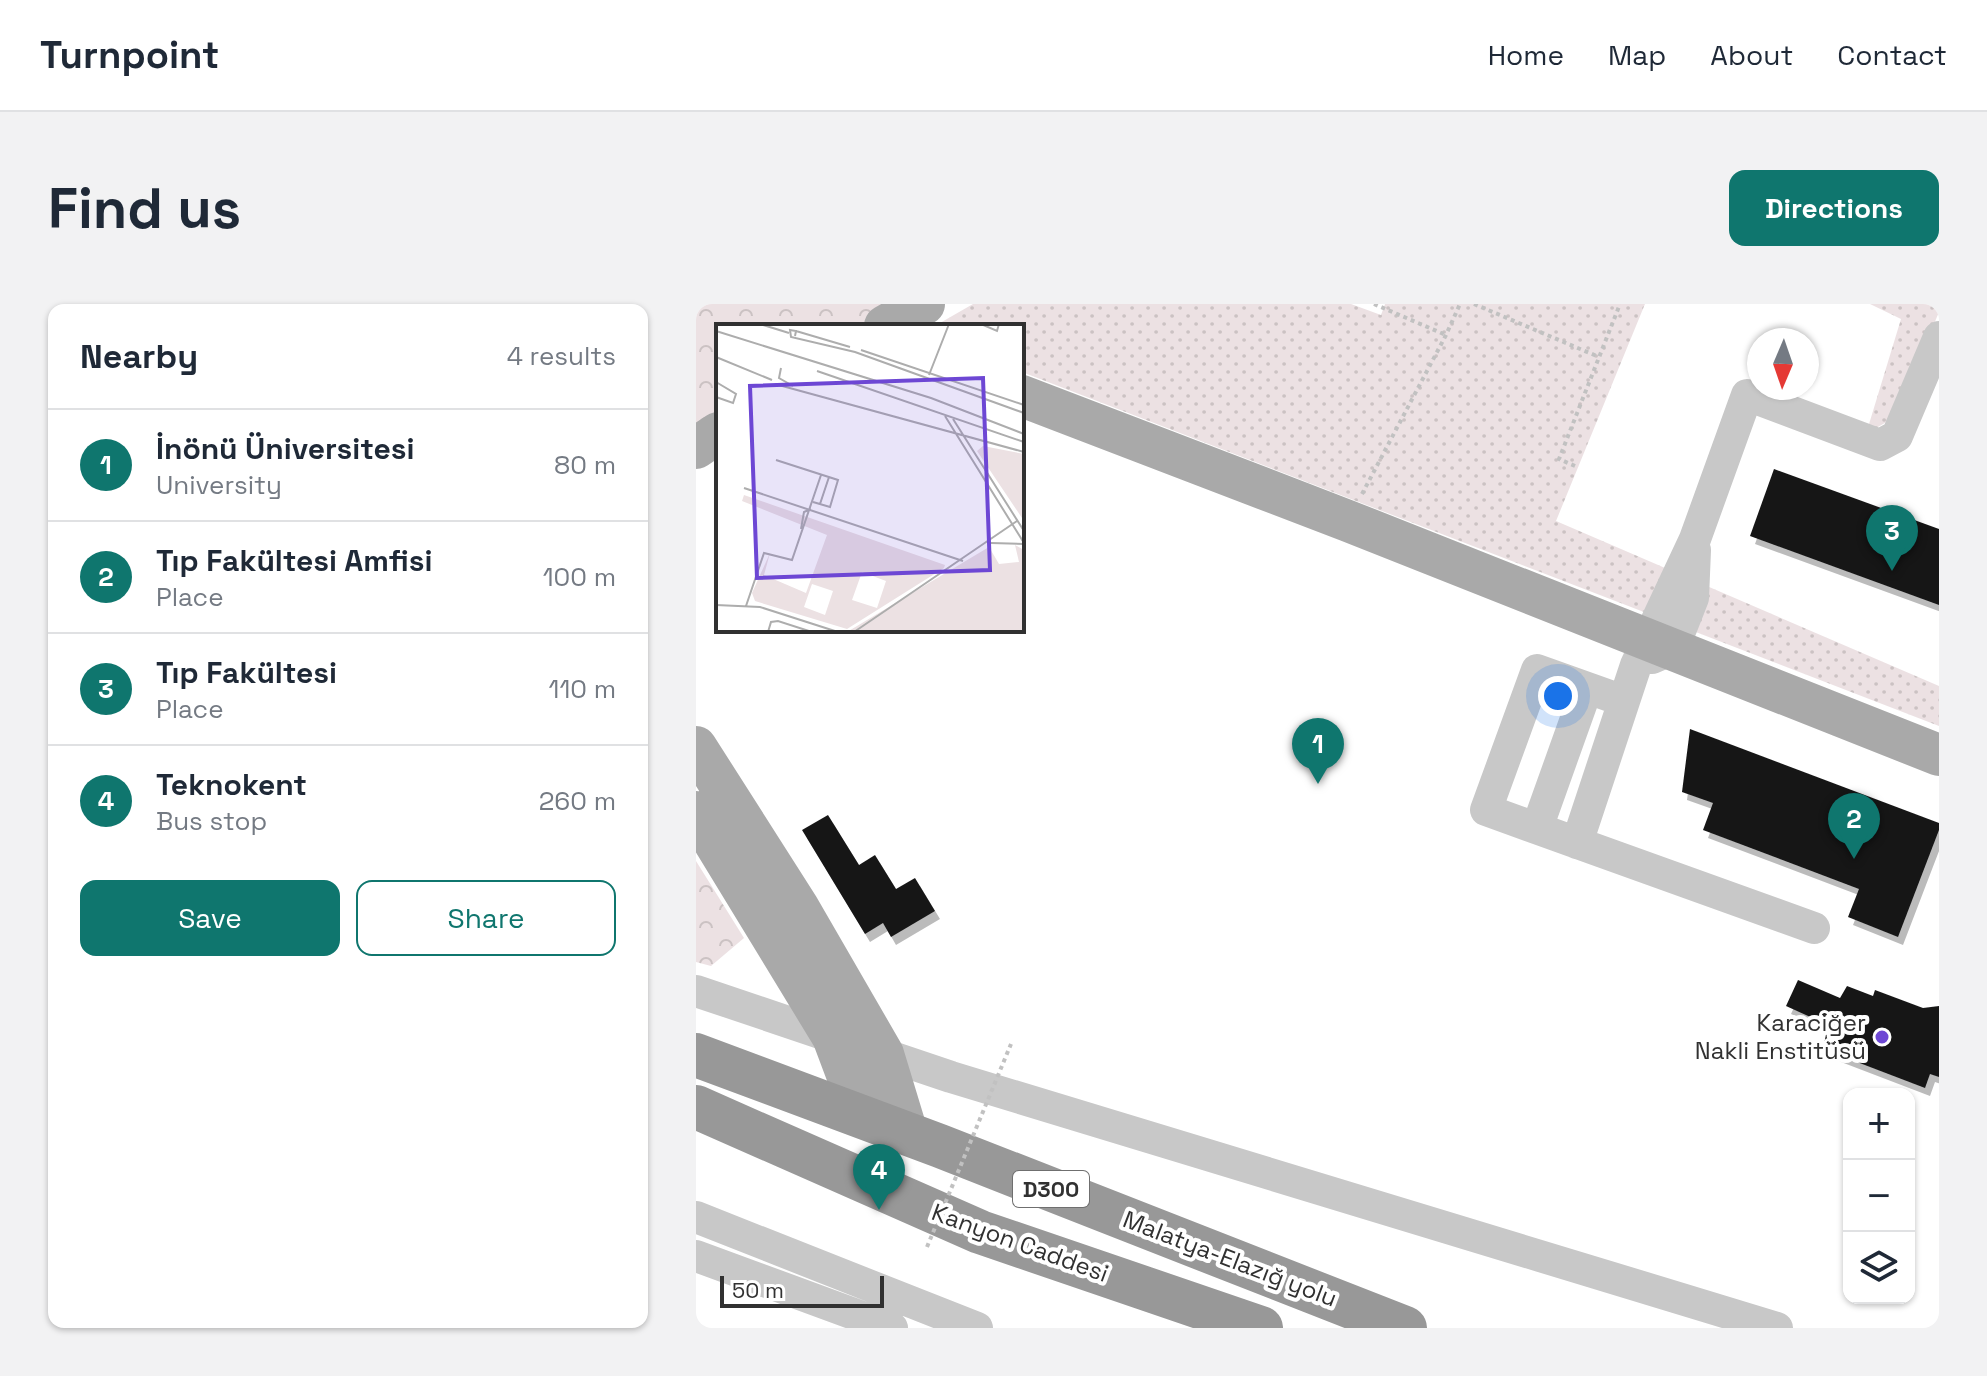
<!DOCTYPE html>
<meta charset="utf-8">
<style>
body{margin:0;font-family:"Space Grotesk",sans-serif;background:#f2f2f3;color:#1f2937}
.controls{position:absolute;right:24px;bottom:24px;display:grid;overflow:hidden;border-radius:16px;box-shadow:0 2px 6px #0004}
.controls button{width:72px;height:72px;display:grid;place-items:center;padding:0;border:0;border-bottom:2px solid #e0e1e3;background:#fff;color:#1f2937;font:40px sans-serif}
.compass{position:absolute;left:1051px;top:24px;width:72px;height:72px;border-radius:50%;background:#fff;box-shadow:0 2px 6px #0004;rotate:182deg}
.scale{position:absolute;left:24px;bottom:20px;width:164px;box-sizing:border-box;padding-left:8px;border:4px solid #313131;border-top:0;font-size:22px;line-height:28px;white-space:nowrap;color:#313131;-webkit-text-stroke:6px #fff;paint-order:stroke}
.you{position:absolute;left:862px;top:392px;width:28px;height:28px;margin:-20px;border:6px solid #fff;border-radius:50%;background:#1a73e8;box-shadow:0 0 0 12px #1a73e833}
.badge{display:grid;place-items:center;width:52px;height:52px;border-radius:50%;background:#0f766e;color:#fff;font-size:26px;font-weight:700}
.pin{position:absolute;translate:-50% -66px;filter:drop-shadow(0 2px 4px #0008)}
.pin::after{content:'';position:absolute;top:42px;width:28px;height:24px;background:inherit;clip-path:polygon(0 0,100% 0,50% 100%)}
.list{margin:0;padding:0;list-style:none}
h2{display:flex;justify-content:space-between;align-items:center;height:104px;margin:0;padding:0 32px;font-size:34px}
h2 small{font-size:26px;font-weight:400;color:#747a83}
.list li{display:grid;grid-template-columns:52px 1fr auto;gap:24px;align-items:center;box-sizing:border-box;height:112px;padding:0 32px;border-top:2px solid #e0e1e3}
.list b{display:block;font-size:30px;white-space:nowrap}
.list p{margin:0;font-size:26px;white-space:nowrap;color:#747a83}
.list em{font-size:26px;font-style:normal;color:#747a83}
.actions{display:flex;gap:16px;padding:24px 32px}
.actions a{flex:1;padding:18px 0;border:2px solid #0f766e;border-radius:16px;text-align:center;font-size:28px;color:#0f766e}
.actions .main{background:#0f766e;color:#fff}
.icon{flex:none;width:44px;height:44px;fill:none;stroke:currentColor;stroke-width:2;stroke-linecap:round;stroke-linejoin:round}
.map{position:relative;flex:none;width:1243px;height:1024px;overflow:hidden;border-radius:16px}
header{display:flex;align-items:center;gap:48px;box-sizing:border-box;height:112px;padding:0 40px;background:#fff;border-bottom:2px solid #e0e1e3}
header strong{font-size:38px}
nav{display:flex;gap:44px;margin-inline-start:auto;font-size:28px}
.intro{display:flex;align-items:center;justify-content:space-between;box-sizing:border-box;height:192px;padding:0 48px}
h1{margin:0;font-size:56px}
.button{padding:20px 36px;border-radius:16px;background:#0f766e;color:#fff;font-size:28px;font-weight:700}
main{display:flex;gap:48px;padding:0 48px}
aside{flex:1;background:#fff;border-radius:16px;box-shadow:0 2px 6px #0004}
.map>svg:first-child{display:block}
.grass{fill:url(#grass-dots)}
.forest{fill:url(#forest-crowns)}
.building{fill:#181818;filter:url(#shadow)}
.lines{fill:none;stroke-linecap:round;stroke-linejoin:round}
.path{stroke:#c1c1c1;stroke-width:4;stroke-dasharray:4 4;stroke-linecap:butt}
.minor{stroke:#c8c8c8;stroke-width:32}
.major{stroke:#a9a9a9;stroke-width:42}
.highway{stroke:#989898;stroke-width:44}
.path-bridge{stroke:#c1c1c1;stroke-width:4;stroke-dasharray:4 4;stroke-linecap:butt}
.poi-dot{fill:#6d47d4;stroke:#fff;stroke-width:3}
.labels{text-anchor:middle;stroke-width:8;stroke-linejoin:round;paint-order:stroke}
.shield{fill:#fff;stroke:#6f6f6f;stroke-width:2}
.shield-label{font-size:22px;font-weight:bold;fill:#313131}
.poi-label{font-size:24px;fill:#313131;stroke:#fff;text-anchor:end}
.street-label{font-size:24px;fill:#313131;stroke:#fff}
.inset-road{fill:none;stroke:#adadad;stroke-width:2}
.view{fill:#6d47d4;fill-opacity:0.15;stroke:#6d47d4;stroke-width:4}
.inset-edge{fill:none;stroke:#313131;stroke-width:4}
</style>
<header>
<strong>Turnpoint</strong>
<nav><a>Home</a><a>Map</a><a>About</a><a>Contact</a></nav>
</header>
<div class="intro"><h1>Find us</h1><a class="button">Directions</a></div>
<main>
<aside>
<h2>Nearby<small>4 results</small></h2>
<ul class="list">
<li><span class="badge">1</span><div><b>İnönü Üniversitesi</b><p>University</p></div><em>80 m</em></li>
<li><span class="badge">2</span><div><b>Tıp Fakültesi Amfisi</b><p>Place</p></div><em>100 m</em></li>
<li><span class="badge">3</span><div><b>Tıp Fakültesi</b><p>Place</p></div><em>110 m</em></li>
<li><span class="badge">4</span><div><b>Teknokent</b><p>Bus stop</p></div><em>260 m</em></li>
</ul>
<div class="actions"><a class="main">Save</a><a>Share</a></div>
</aside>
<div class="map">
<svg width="1243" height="1024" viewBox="0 0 1243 1024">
<defs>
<pattern id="grass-dots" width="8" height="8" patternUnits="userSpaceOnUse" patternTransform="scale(2)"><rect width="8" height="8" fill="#ece1e3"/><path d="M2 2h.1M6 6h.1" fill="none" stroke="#cbc2c3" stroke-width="1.8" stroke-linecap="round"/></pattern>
<pattern id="forest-crowns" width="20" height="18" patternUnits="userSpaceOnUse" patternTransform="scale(2)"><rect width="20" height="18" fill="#ece1e3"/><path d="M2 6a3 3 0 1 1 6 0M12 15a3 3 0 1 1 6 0" fill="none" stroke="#cbc2c3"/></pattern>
<filter id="shadow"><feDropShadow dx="5" dy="8" stdDeviation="0" flood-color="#0004"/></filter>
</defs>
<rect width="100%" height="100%" fill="#fff"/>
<path class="grass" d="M 277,0 L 655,0 L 685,11 L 689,0 L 949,0 L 860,217 L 1243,382 L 1243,422 L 326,68 L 326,22 L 243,22 L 244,19 Z
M 1174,0 L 1243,0 L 1243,8 L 1199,113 L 1170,130 L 1205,15 Z"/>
<path class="forest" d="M 0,0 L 229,0 L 188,22 L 22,22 L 22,111 L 0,123 Z
M 0,557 L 48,634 L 15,662 L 0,658 Z"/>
<path class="building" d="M 1078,165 L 1243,225 L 1243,301 L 1054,232 Z
M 994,425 L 1243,519 L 1243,526 L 1202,633 L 1152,613 L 1163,585 L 1007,526 L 1017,499 L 986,488 Z
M 132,511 L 163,561 L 179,551 L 200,585 L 219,574 L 239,607 L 195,633 L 187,619 L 169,630 L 106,526 Z
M 1102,676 L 1144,694 L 1151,682 L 1177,692 L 1179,686 L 1227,704 L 1243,702 L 1243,773 L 1234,770 L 1229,784 L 1127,745 L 1132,721 L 1090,702 Z"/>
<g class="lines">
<path class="path" d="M 678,0 L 750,31
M 778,0 L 903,53
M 879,162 L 863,155 L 924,0
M 666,190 L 750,31 L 764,0"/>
<path class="minor" d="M 956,354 L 977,345 L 997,294 L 999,246
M 928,397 L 841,366 L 790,506 L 1118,624
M 841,524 L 891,384
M 881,539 L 940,361 L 999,235 L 1051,91 L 1184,141 L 1201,132 L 1243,33
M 0,687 L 255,773 L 1081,1024
M 0,913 L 281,1024
M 0,952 L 196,1024"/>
<path class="major" d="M 189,22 L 228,0
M 326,92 L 652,217 L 1243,451
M 0,144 L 22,129
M 0,443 L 102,603 L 187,750 L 211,829
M 0,508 L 137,733 L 167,813"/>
<path class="highway" d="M 0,751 L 244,842 L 709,1024
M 0,803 L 284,928 L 565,1024"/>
<path class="path-bridge" d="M 231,943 L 315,740"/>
</g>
<circle class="poi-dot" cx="1186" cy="733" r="8"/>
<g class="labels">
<rect class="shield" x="317" y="867" width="76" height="36" rx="6"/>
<g class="shield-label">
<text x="355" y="893">D300</text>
</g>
<g class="poi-label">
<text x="1170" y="727">Karaciğer<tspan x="1170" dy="28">Nakli Enstitüsü</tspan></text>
</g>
<g class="street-label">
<text transform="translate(324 939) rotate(20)" y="8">Kanyon Caddesi</text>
<text transform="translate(534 955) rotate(21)" y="8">Malatya-Elazığ yolu</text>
</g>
</g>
<g transform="translate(20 20)">
<rect width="308" height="308" fill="#fff"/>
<path d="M 28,171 L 229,241 L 228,244 L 131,305 L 39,277 L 36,269 L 54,229 L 48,251 L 90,269 L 111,211 L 26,177 ZM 146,248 L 170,257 L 161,284 L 136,276 ZM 96,260 L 117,267 L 109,291 L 88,283 Z" fill="#ece1e3" fill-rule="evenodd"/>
<path d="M 267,122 L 308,130 L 308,197 L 261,127 ZM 299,221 L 308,226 L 308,308 L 131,308 L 273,223 L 283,240 L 303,238 Z" fill="#ece1e3"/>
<path class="inset-road" d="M 44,0 L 73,9M 265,0 L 281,7 L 283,0M 0,7 L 215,74 L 308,110M 80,7 L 134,23M 79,12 L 80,7 L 74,6 L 75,13 L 139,28 L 308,89M 145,26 L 308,81M 0,33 L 56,56M 65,44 L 63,54 L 77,62M 101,47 L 308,118M 213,51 L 233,0M 0,58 L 20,70 L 17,79 L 0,73M 59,60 L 308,128M 229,92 L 308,219M 237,95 L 308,207M 60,136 L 122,156 L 114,183 L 97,178M 28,164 L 247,237M 104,180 L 113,153M 85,205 L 88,188 L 95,185M 275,219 L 308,220M 0,281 L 44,283 L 122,308M 30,282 L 48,229 L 76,236 L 105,151M 52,308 L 55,298 L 62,297 L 96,308M 138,308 L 301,197"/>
<path class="view" d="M 267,54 L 274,246 L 41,254 L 34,62 Z"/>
<rect width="308" height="308" class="inset-edge"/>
</g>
</svg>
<div class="controls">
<button>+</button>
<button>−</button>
<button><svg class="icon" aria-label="layers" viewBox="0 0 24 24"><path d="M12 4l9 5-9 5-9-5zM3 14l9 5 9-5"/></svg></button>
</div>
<svg class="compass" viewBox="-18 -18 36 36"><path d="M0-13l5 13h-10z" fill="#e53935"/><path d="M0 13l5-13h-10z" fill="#747a83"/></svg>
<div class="scale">50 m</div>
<div class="you"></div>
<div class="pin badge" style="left:622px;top:480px">1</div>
<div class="pin badge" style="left:1158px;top:555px">2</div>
<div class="pin badge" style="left:1196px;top:267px">3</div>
<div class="pin badge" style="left:183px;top:906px">4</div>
</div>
</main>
